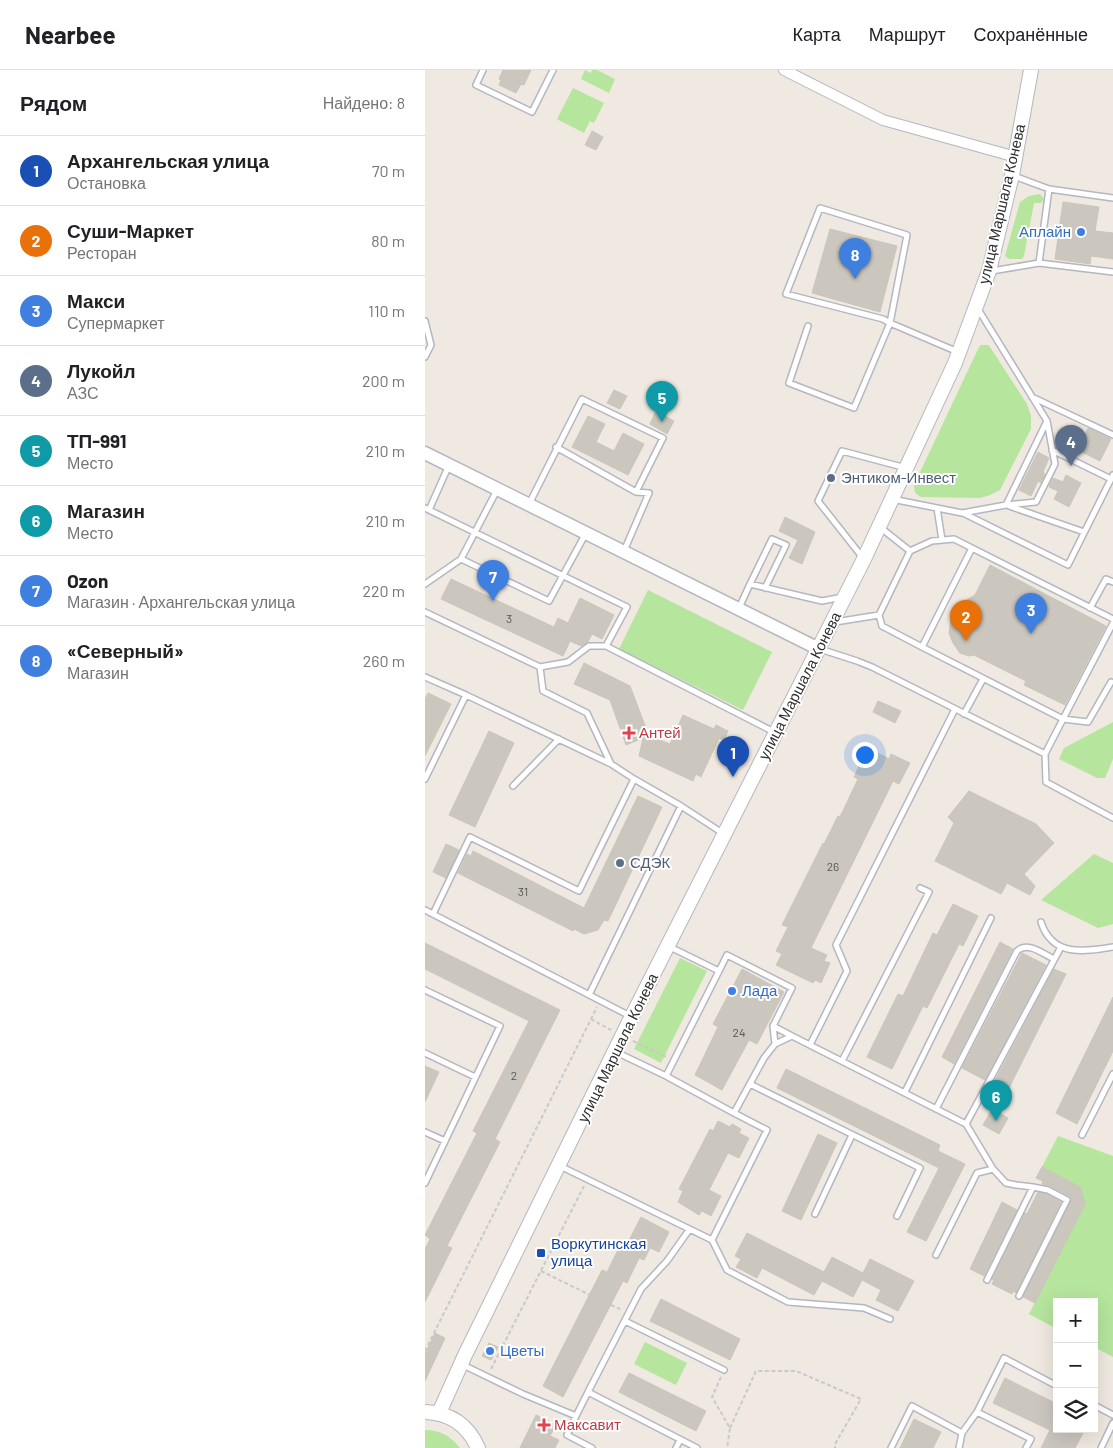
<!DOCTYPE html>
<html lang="ru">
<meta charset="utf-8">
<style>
body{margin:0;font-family:Barlow,sans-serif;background:#f6f6f6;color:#202124}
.controls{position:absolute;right:15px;bottom:15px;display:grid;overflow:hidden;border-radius:0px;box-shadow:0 5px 20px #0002}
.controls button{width:45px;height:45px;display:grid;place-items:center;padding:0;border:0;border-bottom:1px solid #e0e0e0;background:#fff;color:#202124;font:25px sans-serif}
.you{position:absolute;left:439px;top:684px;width:18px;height:18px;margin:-12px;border:4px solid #fff;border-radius:50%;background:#1a73e8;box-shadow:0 0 0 8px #1a73e833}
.badge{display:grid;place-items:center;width:32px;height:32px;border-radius:50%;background:#2563eb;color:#fff;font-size:16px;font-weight:700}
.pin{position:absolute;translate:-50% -41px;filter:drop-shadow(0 1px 2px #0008)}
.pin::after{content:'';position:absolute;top:26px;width:18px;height:15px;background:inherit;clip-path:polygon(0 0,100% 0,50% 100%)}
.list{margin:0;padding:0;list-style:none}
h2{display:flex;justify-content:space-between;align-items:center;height:65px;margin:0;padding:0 20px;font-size:21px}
h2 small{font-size:16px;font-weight:400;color:#757577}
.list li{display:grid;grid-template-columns:32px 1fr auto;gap:15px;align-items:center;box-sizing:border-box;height:70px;padding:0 20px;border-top:1px solid #e0e0e0}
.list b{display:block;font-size:19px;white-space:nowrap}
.list p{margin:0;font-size:16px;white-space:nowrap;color:#757577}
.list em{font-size:16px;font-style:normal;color:#757577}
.icon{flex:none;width:28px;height:28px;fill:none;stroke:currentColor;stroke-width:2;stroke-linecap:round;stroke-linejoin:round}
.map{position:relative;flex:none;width:688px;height:1378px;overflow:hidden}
header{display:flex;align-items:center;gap:30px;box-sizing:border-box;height:70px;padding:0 25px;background:#fff;border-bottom:1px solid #e0e0e0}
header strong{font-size:24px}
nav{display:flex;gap:28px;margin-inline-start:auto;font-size:18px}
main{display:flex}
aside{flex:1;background:#fff}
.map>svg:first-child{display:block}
.green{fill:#b6e59e}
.building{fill:#cbc7bf;stroke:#cbc5ba}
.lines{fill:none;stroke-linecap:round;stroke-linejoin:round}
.service-casing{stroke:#b4b7c1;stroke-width:8}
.minor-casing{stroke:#b4b7c1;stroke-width:12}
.tertiary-casing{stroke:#b4b7c1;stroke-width:15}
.secondary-casing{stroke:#b4b7c1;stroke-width:16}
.path{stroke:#c9c9c9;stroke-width:2;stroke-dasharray:4 2.5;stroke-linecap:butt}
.service{stroke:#fff;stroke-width:5}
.minor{stroke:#fff;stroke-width:10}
.tertiary{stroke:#fff;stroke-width:12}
.secondary{stroke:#fff;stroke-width:14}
.shop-dot{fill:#3f7fe0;stroke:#fff;stroke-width:2}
.service-dot{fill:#5c6f8a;stroke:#fff;stroke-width:2}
.health-dot{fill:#e0444e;stroke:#fff;stroke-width:2}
.transit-dot{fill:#1a4fb4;stroke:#fff;stroke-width:2}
.labels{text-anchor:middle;stroke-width:4;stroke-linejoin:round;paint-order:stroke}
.number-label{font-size:12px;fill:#555452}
.street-label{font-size:15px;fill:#2e2e2e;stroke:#fff}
.shop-label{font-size:15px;fill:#366cbe;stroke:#fff;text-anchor:start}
.service-label{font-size:15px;fill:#4e5e75;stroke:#fff;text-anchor:start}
.health-label{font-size:15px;fill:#be3a42;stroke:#fff;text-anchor:start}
.transit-label{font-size:15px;fill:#164399;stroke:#fff;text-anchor:start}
</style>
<header>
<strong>Nearbee</strong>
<nav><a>Карта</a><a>Маршрут</a><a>Сохранённые</a></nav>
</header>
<main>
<aside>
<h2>Рядом<small>Найдено: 8</small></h2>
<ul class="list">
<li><span class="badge" style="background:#1a4fb4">1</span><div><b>Архангельская улица</b><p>Остановка</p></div><em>70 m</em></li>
<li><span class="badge" style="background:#e8710a">2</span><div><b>Суши-Маркет</b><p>Ресторан</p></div><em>80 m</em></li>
<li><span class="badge" style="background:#3f7fe0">3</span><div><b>Макси</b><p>Супермаркет</p></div><em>110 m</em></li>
<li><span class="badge" style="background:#5c6f8a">4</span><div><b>Лукойл</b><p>АЗС</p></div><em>200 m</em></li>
<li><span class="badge" style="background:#0f9aa8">5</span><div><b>ТП-991</b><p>Место</p></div><em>210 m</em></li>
<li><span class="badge" style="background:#0f9aa8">6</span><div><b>Магазин</b><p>Место</p></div><em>210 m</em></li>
<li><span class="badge" style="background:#3f7fe0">7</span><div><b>Ozon</b><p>Магазин · Архангельская улица</p></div><em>220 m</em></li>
<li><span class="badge" style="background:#3f7fe0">8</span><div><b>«Северный»</b><p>Магазин</p></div><em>260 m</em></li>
</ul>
</aside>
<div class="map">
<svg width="688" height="1378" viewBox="0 0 688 1378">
<rect width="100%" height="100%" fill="#efe9e1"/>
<path class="green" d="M 160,0 L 166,3 L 167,0 L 172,0 L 190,9 L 184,23 L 156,9 Z
M 148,18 L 179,33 L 169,53 L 165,51 L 159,63 L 132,49 Z
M 615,124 L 619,129 L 616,133 L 609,133 L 599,186 L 597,189 L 584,189 L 580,186 L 581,182 L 595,132 L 604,126 Z
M 556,275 L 563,275 L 565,277 L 602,334 L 606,346 L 606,359 L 575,420 L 565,425 L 555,428 L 496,427 C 490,424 489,421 489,415 L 554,277 Z
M 223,520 L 347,582 L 318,640 L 194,579 Z
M 688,652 L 688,689 L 680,708 L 672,708 L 634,689 L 639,678 Z
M 669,784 L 688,793 L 688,854 L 673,858 L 616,830 Z
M 255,888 L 282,901 L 236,993 L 209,979 Z
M 633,1066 L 688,1086 L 688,1287 L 669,1277 L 669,1232 L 632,1232 L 632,1259 L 604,1244 L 660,1134 L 655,1117 L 617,1097 Z
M 220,1272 L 262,1293 L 251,1315 L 209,1294 Z
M 0,1360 C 15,1360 26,1366 35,1378 L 0,1378 Z"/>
<path class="building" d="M 78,0 L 106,0 L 99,15 L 96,14 L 91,23 L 74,15 L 76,10 L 74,9 Z
M 167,61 L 178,67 L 171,80 L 160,75 Z
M 638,132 L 674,137 L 670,161 L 688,163 L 688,189 L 666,186 L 665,194 L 630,189 Z
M 405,159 L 472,176 L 455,242 L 387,223 Z
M 189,320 L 202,326 L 195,339 L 182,333 Z
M 231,341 L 249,351 L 242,364 L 225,354 Z
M 163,346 L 180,354 L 171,372 L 189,381 L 198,363 L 219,374 L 203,405 L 147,377 Z
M 663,358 L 686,369 L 675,391 L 653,380 Z
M 613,382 L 624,388 L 618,402 L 620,404 L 616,413 L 613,411 L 606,426 L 594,420 Z
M 641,405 L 656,413 L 644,437 L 629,429 L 633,421 L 624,417 L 628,408 L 638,412 Z
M 360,447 L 390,462 L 377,494 L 364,488 L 373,470 L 354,461 Z
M 565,495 L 681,556 L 640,635 L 599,615 L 601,611 L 549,585 L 544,586 L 535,583 L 528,573 L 524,563 L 526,550 L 532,539 L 540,531 L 550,525 Z
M 26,509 L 129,557 L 133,548 L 143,553 L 155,528 L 189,545 L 177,569 L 167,564 L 163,572 L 156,576 L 145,571 L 138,586 L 16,529 Z
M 159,593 L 205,616 L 224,666 L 245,674 L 258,645 L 289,659 L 291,655 L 303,661 L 299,670 L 294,668 L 276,707 L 271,704 L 268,711 L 214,686 L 218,668 L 201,675 L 185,630 L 149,614 Z
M 3,623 L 26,634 L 0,686 L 0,629 Z
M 453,631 L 476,641 L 470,653 L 448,642 Z
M 64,661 L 89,673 L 50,757 L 24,745 Z
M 449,681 L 464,689 L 466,684 L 485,693 L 474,714 L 468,711 L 386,878 L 402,885 L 399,891 L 405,893 L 396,913 L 390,910 L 388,913 L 351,895 L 357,884 L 351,881 L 363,857 L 357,855 L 398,773 L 399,774 L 413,746 L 415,747 L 433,709 L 429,707 L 439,685 L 445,688 Z
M 544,721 L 611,754 L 629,773 L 599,804 L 610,816 L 605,825 L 582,813 L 576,824 L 510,791 L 529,753 L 523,747 Z
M 213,726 L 237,737 L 183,851 L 179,850 L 173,860 L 159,864 L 149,859 L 148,861 L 33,803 L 42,784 L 46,786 L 48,781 L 159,838 Z
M 21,774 L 34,780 L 21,808 L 8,802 Z
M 528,834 L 553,846 L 538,876 L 534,874 L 502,938 L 498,936 L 467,999 L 442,987 L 473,924 L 478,926 L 508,863 L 512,865 Z
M 575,872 L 588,879 L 529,994 L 517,987 Z
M 0,873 L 135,940 L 70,1069 L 75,1072 L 22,1176 L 27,1178 L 0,1232 L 0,1179 L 5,1169 L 0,1165 L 52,1063 L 48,1061 L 104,951 L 0,899 Z
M 597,883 L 621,895 L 560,1010 L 537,998 Z
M 317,899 L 359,922 L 332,974 L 324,970 L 297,1020 L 270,1005 L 293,957 L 288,954 Z
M 629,899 L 641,904 L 582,1022 L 568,1014 Z
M 688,927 L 688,981 L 652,1054 L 631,1043 Z
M 0,996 L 14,1002 L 0,1032 Z
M 361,999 L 515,1075 L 513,1081 L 540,1094 L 501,1171 L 482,1162 L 514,1098 L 352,1018 Z
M 567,1039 L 583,1048 L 574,1064 L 558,1055 Z
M 293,1051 L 305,1057 L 307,1054 L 316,1059 L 314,1063 L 324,1068 L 314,1088 L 303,1083 L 284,1120 L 296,1126 L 286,1146 L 277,1141 L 274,1145 L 253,1132 L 258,1121 L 254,1119 L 285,1059 L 288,1061 Z
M 393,1064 L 412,1073 L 376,1150 L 357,1141 Z
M 617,1097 L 655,1117 L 660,1134 L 610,1233 L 598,1227 L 646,1130 L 644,1126 L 625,1116 L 617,1114 L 618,1111 L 611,1108 Z
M 613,1122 L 622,1124 L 636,1132 L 591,1223 L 588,1221 L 587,1224 L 567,1214 L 569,1210 L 567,1209 L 600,1143 L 602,1144 Z
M 577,1132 L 592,1140 L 559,1206 L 545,1199 Z
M 216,1147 L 244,1162 L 234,1182 L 225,1178 L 219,1190 L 214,1188 L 202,1213 L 198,1211 L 138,1327 L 118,1316 L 177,1200 L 182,1202 L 195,1176 L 200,1178 Z
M 322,1163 L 399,1202 L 407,1187 L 438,1203 L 445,1189 L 489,1211 L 473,1241 L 451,1230 L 456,1220 L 437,1210 L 428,1227 L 397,1211 L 389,1225 L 337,1198 L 332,1208 L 311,1197 L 316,1189 L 310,1186 Z
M 236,1229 L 315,1269 L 305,1290 L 225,1251 Z
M 10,1263 L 20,1268 L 0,1311 L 0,1284 Z
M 64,1273 L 73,1277 L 66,1290 L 57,1286 Z
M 204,1303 L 281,1341 L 271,1361 L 194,1322 Z
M 580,1308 L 632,1334 L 632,1359 L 660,1359 L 650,1378 L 616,1378 L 625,1360 L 568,1333 Z
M 111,1345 L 131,1355 L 125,1366 L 134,1370 L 130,1378 L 95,1378 Z
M 489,1349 L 516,1362 L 508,1378 L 475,1378 Z"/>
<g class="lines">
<defs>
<path id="service" d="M 58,0 L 51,15 L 107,42 L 128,0
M 589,106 L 624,119 L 688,128
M 614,193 L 624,119
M 567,201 L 614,193 L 688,202
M 0,251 L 6,275 L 0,287
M 383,256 L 364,313 L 429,338 L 465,253 L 482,165 L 395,138 L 361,224 L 458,249 L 465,253 L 533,282
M 607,327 L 688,365
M 131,377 L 211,422 L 224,423 L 199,481
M 627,380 L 686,409
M 467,429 L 537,443 L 581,435 L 622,351 L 553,239
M 104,434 L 157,329 L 238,368 L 211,422
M 581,435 L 611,432 L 630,394 L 622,351
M 584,436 L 659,462
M 0,438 L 202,537 L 181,576 L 351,663
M 512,438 L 517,470
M 4,440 L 24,395
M 538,443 L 643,495 L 688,405
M 456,458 L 485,481
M 438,488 L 393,431 L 417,381 L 481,398
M 36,489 L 124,531 L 161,463
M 0,514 L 36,489 L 72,420
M 325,514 L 347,469 L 361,475 L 340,518
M 314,538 L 325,514 L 397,531 L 418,527
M 665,538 L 681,509 L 688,512
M 0,542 L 115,597 L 118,621 L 162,643 L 186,694 L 209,709 L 256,736 L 299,764
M 410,552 L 454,545
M 497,577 L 457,556 L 454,545 L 485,481 L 507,471 L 529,469 L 688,549
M 395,579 L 432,591 L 447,597 L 620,684 L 638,649 L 497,577 L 547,478
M 115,597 L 143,592 L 164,576 L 181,576
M 0,607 L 41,625 L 0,709
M 686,612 L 663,652 L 638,649 L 688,553
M 41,625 L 186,694
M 539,644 L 558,609
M 620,684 L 621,712 L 688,748
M 88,716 L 134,669
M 0,840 L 205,946
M 8,844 L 45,767 L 154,821 L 209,709
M 616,852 C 627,887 659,882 688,877
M 294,901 L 302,885 L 367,918 L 348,956 L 367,966
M 0,920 L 75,956 L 0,1113
M 164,925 L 256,736
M 348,956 L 350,974
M 385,975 L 422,901 L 411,875 L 530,639
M 191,982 L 241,1006 L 309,1043 L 339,988 L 350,974 L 367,966 L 541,1054 L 568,1099 L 581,1113 L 591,1115 L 608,1117
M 0,983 L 50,1007
M 417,991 L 504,822 L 495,818
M 241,1006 L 294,901 L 243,876
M 325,1014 L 495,1098 L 472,1146
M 480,1022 L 566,848
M 511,1039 L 592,881 C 603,871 618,884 629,889
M 541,1054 L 636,877
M 0,1062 L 20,1071
M 657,1065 L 688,1004
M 135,1096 L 287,1170 L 302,1200 L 363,1232 L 439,1238 L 465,1249
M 390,1144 L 427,1065
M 287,1170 L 342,1060 L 309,1043
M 511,1185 L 552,1103 L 568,1099
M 562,1210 L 608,1117 L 623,1120 L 642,1130 L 594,1226
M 200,1251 L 299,1300
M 36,1294 L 98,1324 L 151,1346 L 163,1322 L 272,1378
M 163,1322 L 216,1219 L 242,1191 L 264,1160
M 669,1335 L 688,1345
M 552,1342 L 579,1288 L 632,1316
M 151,1346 L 142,1365 L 167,1378
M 251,1378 L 255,1370
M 466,1378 L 487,1336 L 537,1363 L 552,1342 L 606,1369 L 601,1378
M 534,1378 L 537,1363
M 676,1378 L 688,1353"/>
<path id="minor" d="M 359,0 L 458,50 L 591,87"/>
<path id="tertiary" d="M 0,383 L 394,579"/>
<path id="secondary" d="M 0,1342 C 25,1343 43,1355 53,1378
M 14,1343 L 40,1285 L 203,954 L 439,489 L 530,293 L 564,201 L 587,105 L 606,0"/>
</defs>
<use href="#service" class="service-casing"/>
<use href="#minor" class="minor-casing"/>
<use href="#tertiary" class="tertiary-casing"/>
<use href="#secondary" class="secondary-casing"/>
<path class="path" d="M 166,949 L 186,960
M 208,971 L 242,987
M 116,1201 L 165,1225
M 186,1235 L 195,1239
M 0,1281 L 172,937
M 66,1299 L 159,1116
M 296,1307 L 287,1327 L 305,1358 L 302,1378
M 305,1358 L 331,1301 L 371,1301 L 436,1329 L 410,1374 L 410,1378"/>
<use href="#service" class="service"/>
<use href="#minor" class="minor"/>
<use href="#tertiary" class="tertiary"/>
<use href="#secondary" class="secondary"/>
</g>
<g class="shop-dot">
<circle cx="656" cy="162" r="5"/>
<circle cx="307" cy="921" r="5"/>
<circle cx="65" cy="1281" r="5"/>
</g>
<g class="service-dot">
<circle cx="406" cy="408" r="5"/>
<circle cx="195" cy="793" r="5"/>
</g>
<g class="health-dot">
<path d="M201.5 655.5h5v5h5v5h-5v5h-5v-5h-5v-5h5z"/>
<path d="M116.5 1347.5h5v5h5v5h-5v5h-5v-5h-5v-5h5z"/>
</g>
<rect class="transit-dot" x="111" y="1178" width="10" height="10" rx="2.5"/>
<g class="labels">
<g class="number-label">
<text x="84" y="553">3</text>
<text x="408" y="801">26</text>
<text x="98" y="826">31</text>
<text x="314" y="967">24</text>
<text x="89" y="1010">2</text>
</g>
<g class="street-label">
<text transform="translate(577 134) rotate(-77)" y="5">улица Маршала Конева</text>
<text transform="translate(375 616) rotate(-63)" y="5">улица Маршала Конева</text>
<text transform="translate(193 978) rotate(-64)" y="5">улица Маршала Конева</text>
</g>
<g class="shop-label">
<text x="646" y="167" text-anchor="end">Аплайн</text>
<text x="317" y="926">Лада</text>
<text x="75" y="1286">Цветы</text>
</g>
<g class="service-label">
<text x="416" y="413">Энтиком-Инвест</text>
<text x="205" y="798">СДЭК</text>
</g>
<g class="health-label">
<text x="214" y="668">Антей</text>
<text x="129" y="1360">Максавит</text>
</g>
<g class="transit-label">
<text x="126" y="1179">Воркутинская<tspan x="126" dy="17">улица</tspan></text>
</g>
</g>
</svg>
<div class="controls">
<button>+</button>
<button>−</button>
<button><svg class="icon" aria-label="layers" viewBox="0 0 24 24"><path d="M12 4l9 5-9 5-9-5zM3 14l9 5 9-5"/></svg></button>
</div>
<div class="you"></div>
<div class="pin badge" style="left:308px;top:707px;background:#1a4fb4">1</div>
<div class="pin badge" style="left:541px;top:571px;background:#e8710a">2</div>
<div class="pin badge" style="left:606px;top:564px;background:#3f7fe0">3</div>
<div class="pin badge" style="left:646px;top:396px;background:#5c6f8a">4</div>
<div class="pin badge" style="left:237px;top:352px;background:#0f9aa8">5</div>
<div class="pin badge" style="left:571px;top:1051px;background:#0f9aa8">6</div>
<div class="pin badge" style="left:68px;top:531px;background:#3f7fe0">7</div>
<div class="pin badge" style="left:430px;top:209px;background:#3f7fe0">8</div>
</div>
</main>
